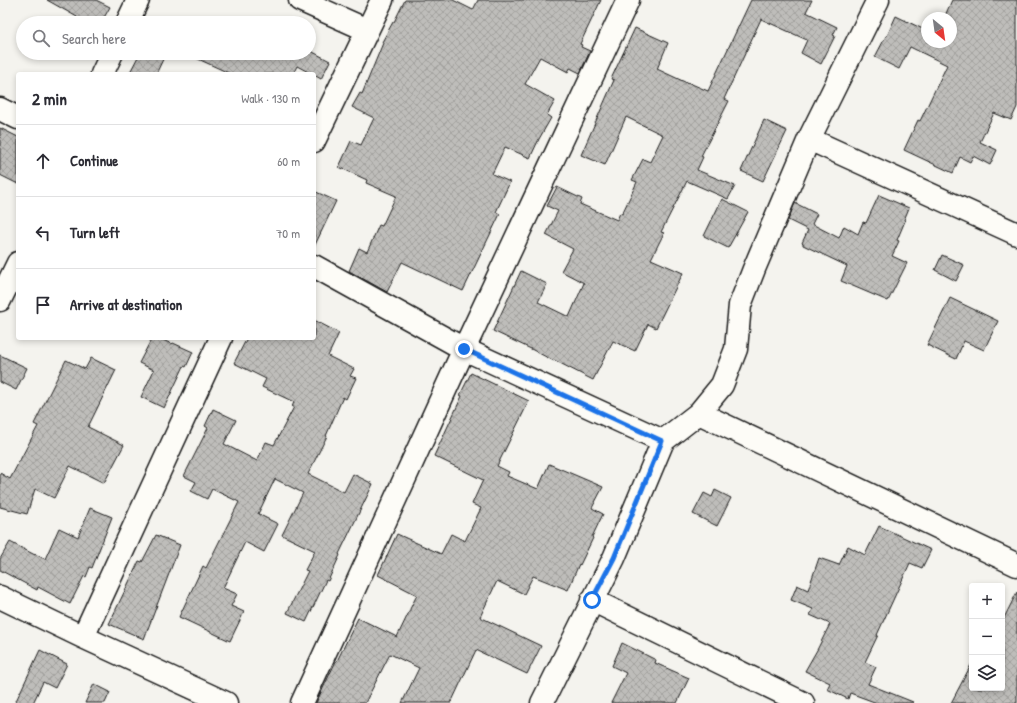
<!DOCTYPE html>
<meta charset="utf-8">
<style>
body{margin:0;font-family:"Patrick Hand",sans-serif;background:#f7f7f7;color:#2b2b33}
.controls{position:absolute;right:12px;bottom:12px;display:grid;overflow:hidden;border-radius:4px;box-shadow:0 2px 6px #0003}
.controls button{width:36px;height:36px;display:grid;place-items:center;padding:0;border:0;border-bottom:1px solid #e1e1e2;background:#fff;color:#2b2b33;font:20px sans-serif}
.compass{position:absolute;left:921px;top:12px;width:36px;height:36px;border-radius:50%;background:#fff;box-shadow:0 2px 6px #0003;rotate:151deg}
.stop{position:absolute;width:12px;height:12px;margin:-9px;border:3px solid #1a73e8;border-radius:50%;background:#fff}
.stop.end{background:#1a73e8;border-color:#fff;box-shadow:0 1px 4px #0008}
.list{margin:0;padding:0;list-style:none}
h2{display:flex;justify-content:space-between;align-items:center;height:52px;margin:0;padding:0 16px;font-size:17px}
h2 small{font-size:13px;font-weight:400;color:#7c7c81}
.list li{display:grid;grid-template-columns:26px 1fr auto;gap:12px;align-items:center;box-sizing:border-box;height:72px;padding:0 16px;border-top:1px solid #e1e1e2}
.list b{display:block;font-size:15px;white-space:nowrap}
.list em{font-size:13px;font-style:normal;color:#7c7c81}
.icon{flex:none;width:22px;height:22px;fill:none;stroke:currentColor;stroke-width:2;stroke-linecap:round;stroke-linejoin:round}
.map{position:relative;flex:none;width:1017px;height:703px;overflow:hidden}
.search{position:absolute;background:#fff;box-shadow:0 2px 6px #0003;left:16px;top:16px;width:300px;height:44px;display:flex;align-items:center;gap:10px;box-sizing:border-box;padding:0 14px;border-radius:22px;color:#7c7c81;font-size:15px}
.panel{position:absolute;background:#fff;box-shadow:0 2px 6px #0003;left:16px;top:72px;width:300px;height:268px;border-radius:4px}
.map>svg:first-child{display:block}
.building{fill:url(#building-cross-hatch);stroke:#1c1c1c}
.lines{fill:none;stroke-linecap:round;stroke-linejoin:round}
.street-casing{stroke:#1c1c1c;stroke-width:25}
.street{stroke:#fdfcf7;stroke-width:22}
.route{stroke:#1a73e8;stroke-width:5}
</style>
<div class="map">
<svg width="1017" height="703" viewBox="0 0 1017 703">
<defs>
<pattern id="building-cross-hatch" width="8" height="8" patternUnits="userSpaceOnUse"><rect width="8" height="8" fill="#bebdba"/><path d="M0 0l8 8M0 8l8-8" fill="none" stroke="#a3a29f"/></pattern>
</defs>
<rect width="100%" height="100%" fill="#f4f3ee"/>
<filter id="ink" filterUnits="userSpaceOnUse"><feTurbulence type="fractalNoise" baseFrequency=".025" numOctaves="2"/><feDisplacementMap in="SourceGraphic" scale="8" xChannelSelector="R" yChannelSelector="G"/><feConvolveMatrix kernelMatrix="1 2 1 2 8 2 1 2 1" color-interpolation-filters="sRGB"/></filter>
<g filter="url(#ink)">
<path class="building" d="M 47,0 L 96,0 L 110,7 L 101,23 L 74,23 L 77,17 Z
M 405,0 L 453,0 L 473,10 L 478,0 L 601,0 L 580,44 L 582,45 L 581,47 L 590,51 L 580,73 L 570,68 L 568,72 L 540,57 L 525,84 L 555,101 L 547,115 L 551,118 L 539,139 L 530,158 L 505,147 L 492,174 L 510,182 L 496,212 L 500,214 L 463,291 L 402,262 L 387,292 L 349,271 L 359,248 L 367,252 L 379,225 L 382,226 L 396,196 L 366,183 L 367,180 L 339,167 L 351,141 L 361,145 L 374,118 L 352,107 L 360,93 L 362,94 L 383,43 L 382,42 L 393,22 L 394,22 Z
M 751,0 L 812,0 L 806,12 L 837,27 L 833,35 L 835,36 L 821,64 L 801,53 L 807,40 L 761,19 L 724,99 L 729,101 L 701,156 L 703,157 L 697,170 L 735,186 L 728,199 L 687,181 L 661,232 L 664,233 L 651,259 L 683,273 L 656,328 L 648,324 L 635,351 L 613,341 L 593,380 L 554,360 L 554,361 L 531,349 L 493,331 L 521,271 L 547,284 L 538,302 L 569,317 L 584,283 L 561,271 L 573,249 L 546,235 L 558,211 L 547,206 L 557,187 L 582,199 L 580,204 L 617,220 L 620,213 L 622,214 L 637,182 L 632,180 L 643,159 L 650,162 L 663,135 L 626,117 L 605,165 L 581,155 L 614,80 L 611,79 L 635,28 L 668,43 L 657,69 L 687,83 L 687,82 L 708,91 Z
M 952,0 L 1017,0 L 1017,107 L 1011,120 L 994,113 L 980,142 L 997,150 L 990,165 L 973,156 L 970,162 L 960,157 L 953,173 L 904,150 L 918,120 L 920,121 L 947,65 L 910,47 L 899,69 L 875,57 L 886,36 L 887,36 L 896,16 L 927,31 L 927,42 L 951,42 L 951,18 L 944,18 Z
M 309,50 L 330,61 L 321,79 L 314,75 L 314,74 L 312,74 L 297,66 L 293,74 L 231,74 L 185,53 L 309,53 Z
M 140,53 L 166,53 L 156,74 L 129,74 Z
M 764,120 L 787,131 L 763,181 L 741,171 Z
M 0,128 L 18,137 L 18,184 L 0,175 Z
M 314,191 L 336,201 L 314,247 Z
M 879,195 L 909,208 L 904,220 L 905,221 L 897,240 L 899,241 L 892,256 L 907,263 L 888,301 L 841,281 L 847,266 L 803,245 L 803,244 L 802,243 L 808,230 L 788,220 L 795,203 L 817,214 L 812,224 L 839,238 L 844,226 L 858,234 L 863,222 L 866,223 Z
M 722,199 L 748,212 L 728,248 L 704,236 Z
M 942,255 L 964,265 L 956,281 L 935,270 Z
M 950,298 L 998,321 L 984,350 L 964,341 L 956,359 L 927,345 Z
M 314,320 L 339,333 L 328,356 L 354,369 L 350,376 L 356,378 L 346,399 L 343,397 L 326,436 L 327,436 L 308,474 L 344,492 L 353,474 L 373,484 L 339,554 L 340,555 L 328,581 L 326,580 L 306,622 L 287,613 L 308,571 L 305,570 L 315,551 L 282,535 L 303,493 L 275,479 L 258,514 L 278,524 L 264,552 L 245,542 L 223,588 L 237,594 L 231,606 L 244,612 L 230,641 L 179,617 L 203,566 L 206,568 L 239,502 L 212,489 L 207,499 L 191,491 L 196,482 L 184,476 L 208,428 L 205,426 L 213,409 L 236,420 L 224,444 L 257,461 L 266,442 L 274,445 L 294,407 L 292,407 L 294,402 L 262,387 L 266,379 L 234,363 L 247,338 L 314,338 Z
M 152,338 L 158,338 L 172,344 L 173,343 L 193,352 L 186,367 L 184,366 L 164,408 L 141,397 L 154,370 L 139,363 Z
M 0,355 L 27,368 L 16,390 L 0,382 Z
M 91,358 L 116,370 L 88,427 L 124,445 L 104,483 L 70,466 L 54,498 L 35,489 L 27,514 L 0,507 L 0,473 L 10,479 L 38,426 L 34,424 L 66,360 L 85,369 Z
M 471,373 L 529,401 L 497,466 L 509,472 L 507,476 L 538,489 L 549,464 L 603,487 L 592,508 L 603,514 L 592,537 L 593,538 L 580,565 L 579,564 L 568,590 L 533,576 L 524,594 L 497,581 L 480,617 L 541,646 L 527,674 L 476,650 L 451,703 L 402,703 L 419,668 L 390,654 L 365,703 L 316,703 L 336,661 L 337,661 L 358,618 L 397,637 L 410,610 L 410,609 L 417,595 L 378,575 L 397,534 L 441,554 L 451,534 L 465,541 L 481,508 L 472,504 L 483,480 L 434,456 L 462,396 L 460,395 Z
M 715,490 L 731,498 L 717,526 L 693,514 L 704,493 L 712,497 Z
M 90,508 L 112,517 L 92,568 L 90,567 L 86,577 L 84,576 L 70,604 L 38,587 L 37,590 L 0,570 L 0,559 L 10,542 L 35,555 L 35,554 L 45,559 L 59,528 L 78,537 Z
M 879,526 L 931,550 L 922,568 L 910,563 L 877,635 L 878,635 L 865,662 L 876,667 L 868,684 L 913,702 L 912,703 L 877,703 L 850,693 L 848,699 L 827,689 L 830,683 L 805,671 L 817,650 L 830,624 L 810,615 L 813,609 L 791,600 L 797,585 L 808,590 L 819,558 L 839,565 L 848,546 L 865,555 Z
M 156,535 L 180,545 L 144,639 L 109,624 L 139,561 L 142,562 Z
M 1017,592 L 1017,703 L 951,703 L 972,663 L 972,688 L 1002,688 L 1002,622 Z
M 622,643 L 656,660 L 655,663 L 689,678 L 677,703 L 611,703 L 626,673 L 612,666 Z
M 40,650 L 67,664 L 55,688 L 43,682 L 33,703 L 15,703 Z
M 94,684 L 110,692 L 105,703 L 85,703 Z"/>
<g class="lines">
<defs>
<path id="street" d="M 300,0 L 367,30
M 127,23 L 138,0
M 102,74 L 112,53
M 0,109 L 18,118
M 809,139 L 1017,234
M 314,141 L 382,0
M 314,266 L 464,349 L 663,441
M 0,300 L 18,263
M 699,413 L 1017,565
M 0,597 L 83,637 L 226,703
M 592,600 L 803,703
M 83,637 L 221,338
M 302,703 L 464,349 L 628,0
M 542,703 L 614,558 L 663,441 L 699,413 L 722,385 L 736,349 L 740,305 L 754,269 L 809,139 L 878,0"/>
</defs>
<use href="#street" class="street-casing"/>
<use href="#street" class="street"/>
</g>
</g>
<g class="lines" filter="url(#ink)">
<path class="route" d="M 464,349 L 662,441 L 614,558 L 592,600"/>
</g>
</svg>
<div class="controls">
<button>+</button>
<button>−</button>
<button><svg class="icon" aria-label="layers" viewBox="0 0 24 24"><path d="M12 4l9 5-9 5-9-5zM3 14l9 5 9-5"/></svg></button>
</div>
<svg class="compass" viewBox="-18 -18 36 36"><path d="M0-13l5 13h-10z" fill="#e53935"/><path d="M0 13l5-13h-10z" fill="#7c7c81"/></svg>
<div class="stop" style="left:592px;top:600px"></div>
<div class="stop end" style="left:464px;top:349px"></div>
<div class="search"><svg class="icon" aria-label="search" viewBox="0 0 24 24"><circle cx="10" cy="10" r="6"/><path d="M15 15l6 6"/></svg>Search here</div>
<section class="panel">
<h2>2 min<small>Walk · 130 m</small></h2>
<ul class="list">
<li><svg class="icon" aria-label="ahead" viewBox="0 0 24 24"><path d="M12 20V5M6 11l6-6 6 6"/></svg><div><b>Continue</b></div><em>60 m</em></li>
<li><svg class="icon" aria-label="left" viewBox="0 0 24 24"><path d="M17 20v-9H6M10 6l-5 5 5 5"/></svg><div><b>Turn left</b></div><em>70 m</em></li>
<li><svg class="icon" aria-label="arrive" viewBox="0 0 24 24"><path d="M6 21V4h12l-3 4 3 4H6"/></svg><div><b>Arrive at destination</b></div></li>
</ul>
</section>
</div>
